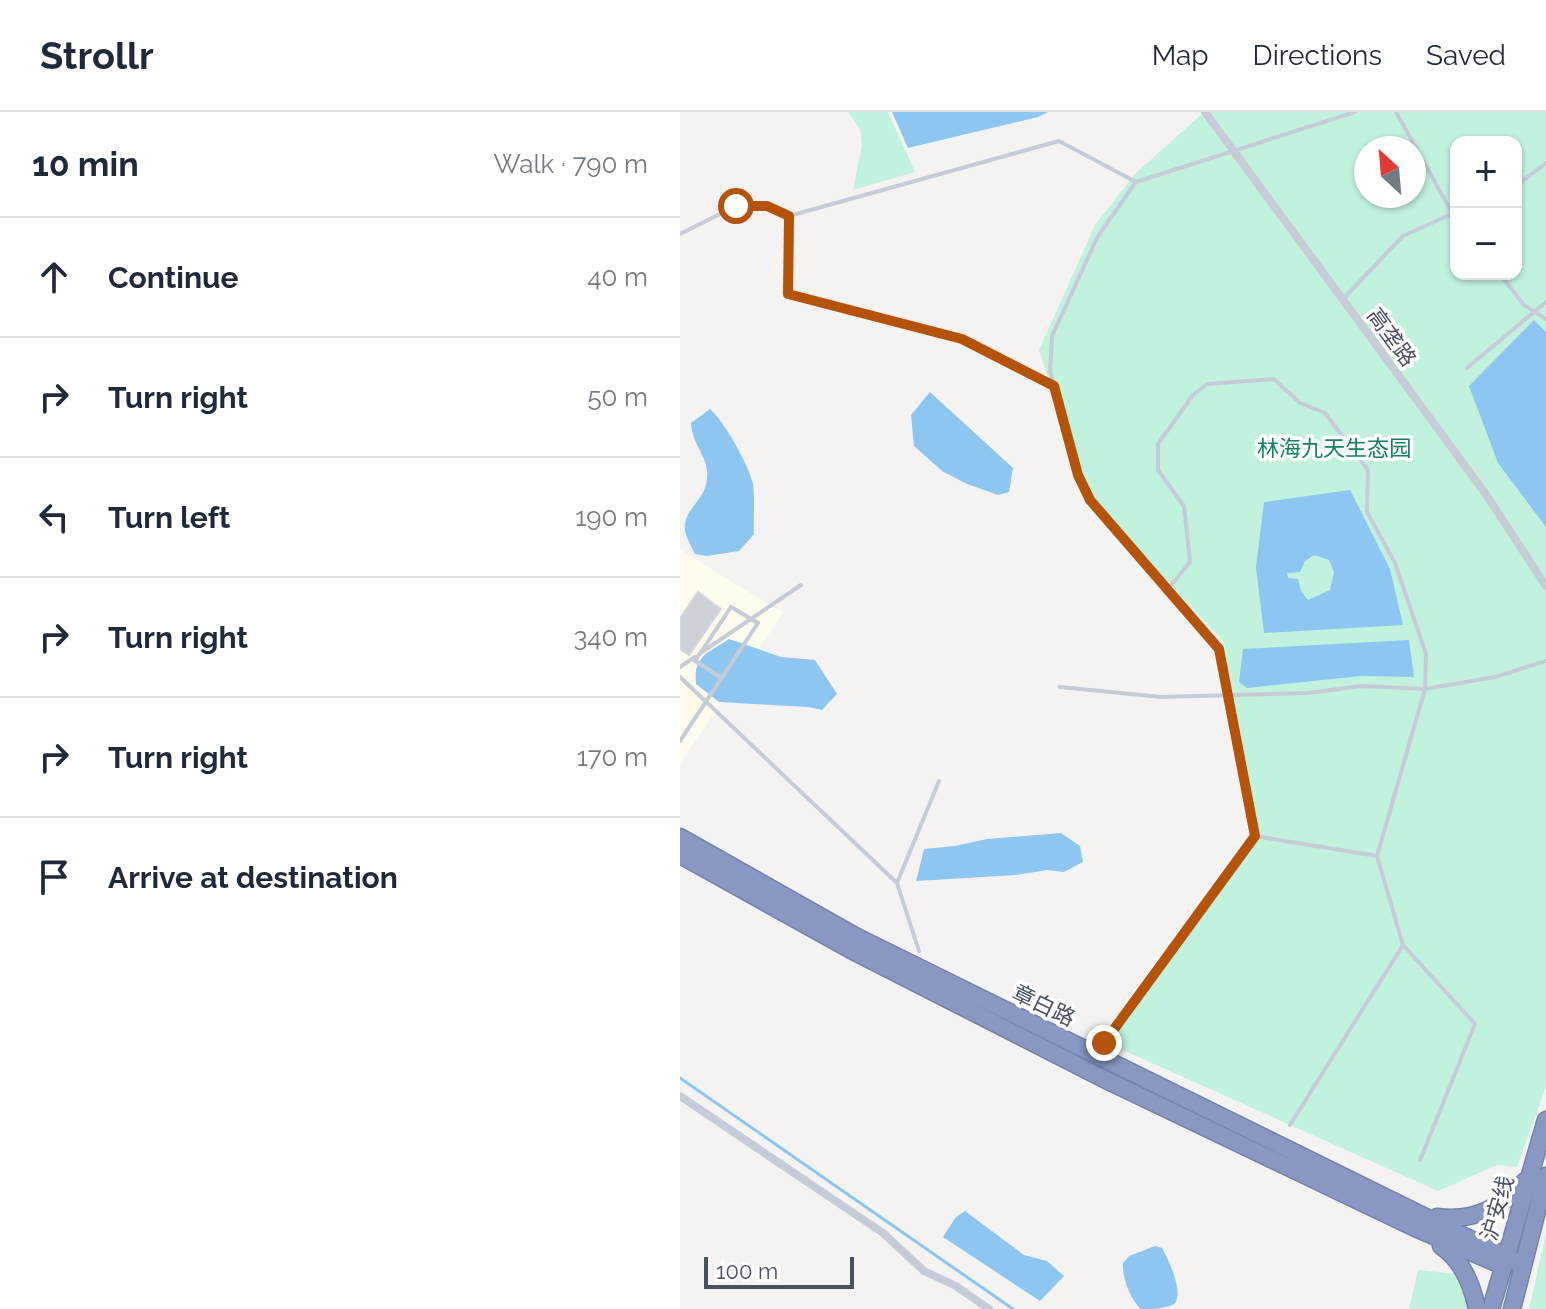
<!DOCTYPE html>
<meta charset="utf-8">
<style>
body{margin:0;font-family:Raleway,"Noto Sans SC",sans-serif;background:#f2f2f3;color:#1f2937}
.controls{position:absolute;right:24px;top:24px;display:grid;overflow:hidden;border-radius:16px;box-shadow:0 2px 6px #0004}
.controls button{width:72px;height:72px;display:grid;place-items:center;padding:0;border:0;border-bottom:2px solid #e0e1e3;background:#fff;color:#1f2937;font:40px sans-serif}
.compass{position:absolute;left:674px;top:24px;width:72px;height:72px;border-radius:50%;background:#fff;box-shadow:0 2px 6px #0004;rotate:334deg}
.scale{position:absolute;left:24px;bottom:20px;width:150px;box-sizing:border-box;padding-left:8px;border:4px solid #495061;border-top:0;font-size:22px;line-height:28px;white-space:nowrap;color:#495061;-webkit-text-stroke:6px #fff;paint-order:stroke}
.stop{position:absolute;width:24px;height:24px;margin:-18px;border:6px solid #b45309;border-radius:50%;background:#fff}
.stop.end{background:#b45309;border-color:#fff;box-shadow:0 2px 8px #0008}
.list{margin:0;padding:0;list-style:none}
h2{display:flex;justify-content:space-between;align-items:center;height:104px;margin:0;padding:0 32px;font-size:34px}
h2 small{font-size:26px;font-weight:400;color:#747a83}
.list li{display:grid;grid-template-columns:52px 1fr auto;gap:24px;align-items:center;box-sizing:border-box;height:120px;padding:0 32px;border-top:2px solid #e0e1e3}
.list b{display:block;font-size:30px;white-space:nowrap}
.list em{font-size:26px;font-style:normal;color:#747a83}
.icon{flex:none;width:44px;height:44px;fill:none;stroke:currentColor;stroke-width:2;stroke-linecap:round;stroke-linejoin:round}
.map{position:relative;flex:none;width:866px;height:1197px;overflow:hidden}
header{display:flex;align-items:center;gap:48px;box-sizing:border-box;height:112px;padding:0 40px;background:#fff;border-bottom:2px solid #e0e1e3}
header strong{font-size:38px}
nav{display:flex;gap:44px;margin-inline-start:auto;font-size:28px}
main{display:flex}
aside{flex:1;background:#fff}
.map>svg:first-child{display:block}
.commercial{fill:#fdfced}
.green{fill:#c0f2de;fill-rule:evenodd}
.water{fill:#8cc6f1;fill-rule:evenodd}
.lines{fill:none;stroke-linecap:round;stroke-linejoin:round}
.stream{stroke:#8cc6f1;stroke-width:3}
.building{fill:#ced0d8;stroke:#d6d7de;stroke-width:2}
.highway-casing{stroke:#7383ae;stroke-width:19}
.lane{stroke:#c6cbd7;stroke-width:4}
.street{stroke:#c6cbd7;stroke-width:8}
.highway{stroke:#8898c2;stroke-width:16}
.route{stroke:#b45309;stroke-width:10}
.labels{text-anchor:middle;stroke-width:7;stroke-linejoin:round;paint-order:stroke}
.street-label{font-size:22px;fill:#495061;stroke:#fff}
.park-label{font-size:22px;fill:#138263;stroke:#fff}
</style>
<header>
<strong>Strollr</strong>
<nav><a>Map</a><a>Directions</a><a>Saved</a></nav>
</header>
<main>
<aside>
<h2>10 min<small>Walk · 790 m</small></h2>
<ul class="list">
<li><svg class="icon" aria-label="ahead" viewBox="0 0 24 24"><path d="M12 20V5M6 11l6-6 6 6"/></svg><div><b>Continue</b></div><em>40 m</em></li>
<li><svg class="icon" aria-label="right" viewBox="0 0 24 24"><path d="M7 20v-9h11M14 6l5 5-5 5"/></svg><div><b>Turn right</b></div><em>50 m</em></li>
<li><svg class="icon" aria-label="left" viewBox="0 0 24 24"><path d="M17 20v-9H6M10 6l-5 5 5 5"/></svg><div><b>Turn left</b></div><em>190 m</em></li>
<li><svg class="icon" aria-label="right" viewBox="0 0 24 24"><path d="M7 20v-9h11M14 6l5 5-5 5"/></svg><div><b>Turn right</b></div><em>340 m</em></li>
<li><svg class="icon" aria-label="right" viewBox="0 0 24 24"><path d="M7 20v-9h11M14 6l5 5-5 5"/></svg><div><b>Turn right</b></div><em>170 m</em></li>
<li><svg class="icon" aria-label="arrive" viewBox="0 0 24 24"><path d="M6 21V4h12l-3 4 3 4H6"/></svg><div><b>Arrive at destination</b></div></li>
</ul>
</aside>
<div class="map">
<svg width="866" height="1197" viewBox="0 0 866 1197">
<rect width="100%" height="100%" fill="#f4f3f2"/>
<path class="commercial" d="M 0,438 L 103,501 L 0,651 Z"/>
<path class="green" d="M 168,0 L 208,0 L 235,60 L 173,78 L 182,34 L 180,17 Z
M 524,0 L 866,0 L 866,975 L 837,1055 L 817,1053 L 758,1079 L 427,931 L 580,723 L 544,530 L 404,379 L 359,238 L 415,113 L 456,61 ZM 776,30 L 836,30 L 836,162 L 776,162 ZM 686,36 L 734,36 L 734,84 L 686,84 Z
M 866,1122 L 866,1197 L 849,1197 Z
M 738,1158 L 778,1162 L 788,1197 L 729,1197 Z"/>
<path class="water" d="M 212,0 L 368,0 L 358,5 L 228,36 Z
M 854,208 L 866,220 L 866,415 L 818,351 L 789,274 Z
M 250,280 L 333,356 L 329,380 L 318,383 L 287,372 L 262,359 L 234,334 L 231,303 Z
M 30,297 C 45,310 68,352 73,372 C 75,383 73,410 74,422 L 59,439 L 27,444 L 15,442 C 11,433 3,422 5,412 C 7,394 30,385 27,359 C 26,343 12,332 11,311 Z
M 670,378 L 710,457 L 723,513 L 584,521 L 576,455 L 584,390 ZM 634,443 L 649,448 L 654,460 L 650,478 L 628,488 L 621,479 L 618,467 L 608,466 L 607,461 L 620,460 L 625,449 Z
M 49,527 L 101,545 L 135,548 L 157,582 L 142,598 L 128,595 L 39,590 L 16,572 C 13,544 28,541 49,527 Z
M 729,528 L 734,565 L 681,564 L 567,576 L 559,570 L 563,537 Z
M 381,721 L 400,734 L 403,750 L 384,760 L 367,758 L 336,763 L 236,769 L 244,737 L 275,734 L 307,727 Z
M 285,1099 L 344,1143 L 367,1149 L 384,1164 L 360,1189 L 263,1125 L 276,1105 Z
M 475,1134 L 482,1136 C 488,1146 505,1183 494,1192 C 485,1197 471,1197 461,1197 C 450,1187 442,1166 443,1151 L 449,1144 Z"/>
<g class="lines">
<path class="stream" d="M 0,966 L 333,1197"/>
</g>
<path class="building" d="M 18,480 L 41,497 L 9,543 L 0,537 L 0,506 Z"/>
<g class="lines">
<defs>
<path id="highway" d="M 0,725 L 177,825 L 843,1153
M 0,743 L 171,838 L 428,969 L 733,1115 L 821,1153
M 757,1105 C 793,1110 821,1096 845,1069
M 761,1134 C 782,1148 792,1172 797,1197
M 811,1197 L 866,1008
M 832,1197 L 866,1064"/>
</defs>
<use href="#highway" class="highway-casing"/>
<path class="lane" d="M 716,0 L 776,108
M 836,74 L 866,51
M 109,104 L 108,182 L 282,227 L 374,274
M 0,122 L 56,94 L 87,94 L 109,104 L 379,29 L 456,70
M 820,162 L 844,193 L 866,207
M 664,186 L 723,124 L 776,100
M 787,256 L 866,190
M 488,477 L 510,450 L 504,394 L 478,358 L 478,332 L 513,283 L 527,272 L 594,267 L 620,291 L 645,301 L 688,358 L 687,400 L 715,451 L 746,542 L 745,577 L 697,744 L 723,833 L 795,912 L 740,1048
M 22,540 L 121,473
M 0,555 L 15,545
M 0,565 L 217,771
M 380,575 L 481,585 L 628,581 L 681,574 L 745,577 L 815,565 L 866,549
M 0,629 L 78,511 L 51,495 L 15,549 L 42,566
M 575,724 L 697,744
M 239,839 L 217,771 L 259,669
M 424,931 L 575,724 L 539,537 L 410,388 L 398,363 L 370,259 L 372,224 L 418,124 L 456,70 L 675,0
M 610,1013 L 723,833"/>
<path class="street" d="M 525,0 L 805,381 L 866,474
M 0,984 L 203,1121 L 244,1159 L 276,1174 L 309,1197"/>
<use href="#highway" class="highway"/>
</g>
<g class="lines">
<path class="route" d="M 56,94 L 87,94 L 109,104 L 108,182 L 282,227 L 374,274 L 398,363 L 410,388 L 539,537 L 575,724 L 424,931"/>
</g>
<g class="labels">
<g class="street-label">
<text transform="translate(712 225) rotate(54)" y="8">高垄路</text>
<text transform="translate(364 893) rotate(26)" y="8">章白路</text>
<text transform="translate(817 1096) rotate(-74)" y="8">沪安线</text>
</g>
<g class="park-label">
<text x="654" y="344">林海九天生态园</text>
</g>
</g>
</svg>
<div class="controls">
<button>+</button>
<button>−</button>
</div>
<svg class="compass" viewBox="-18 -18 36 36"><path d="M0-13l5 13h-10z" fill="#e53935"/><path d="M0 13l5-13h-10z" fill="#747a83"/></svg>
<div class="scale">100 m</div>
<div class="stop" style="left:56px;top:94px"></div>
<div class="stop end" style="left:424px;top:931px"></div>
</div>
</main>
